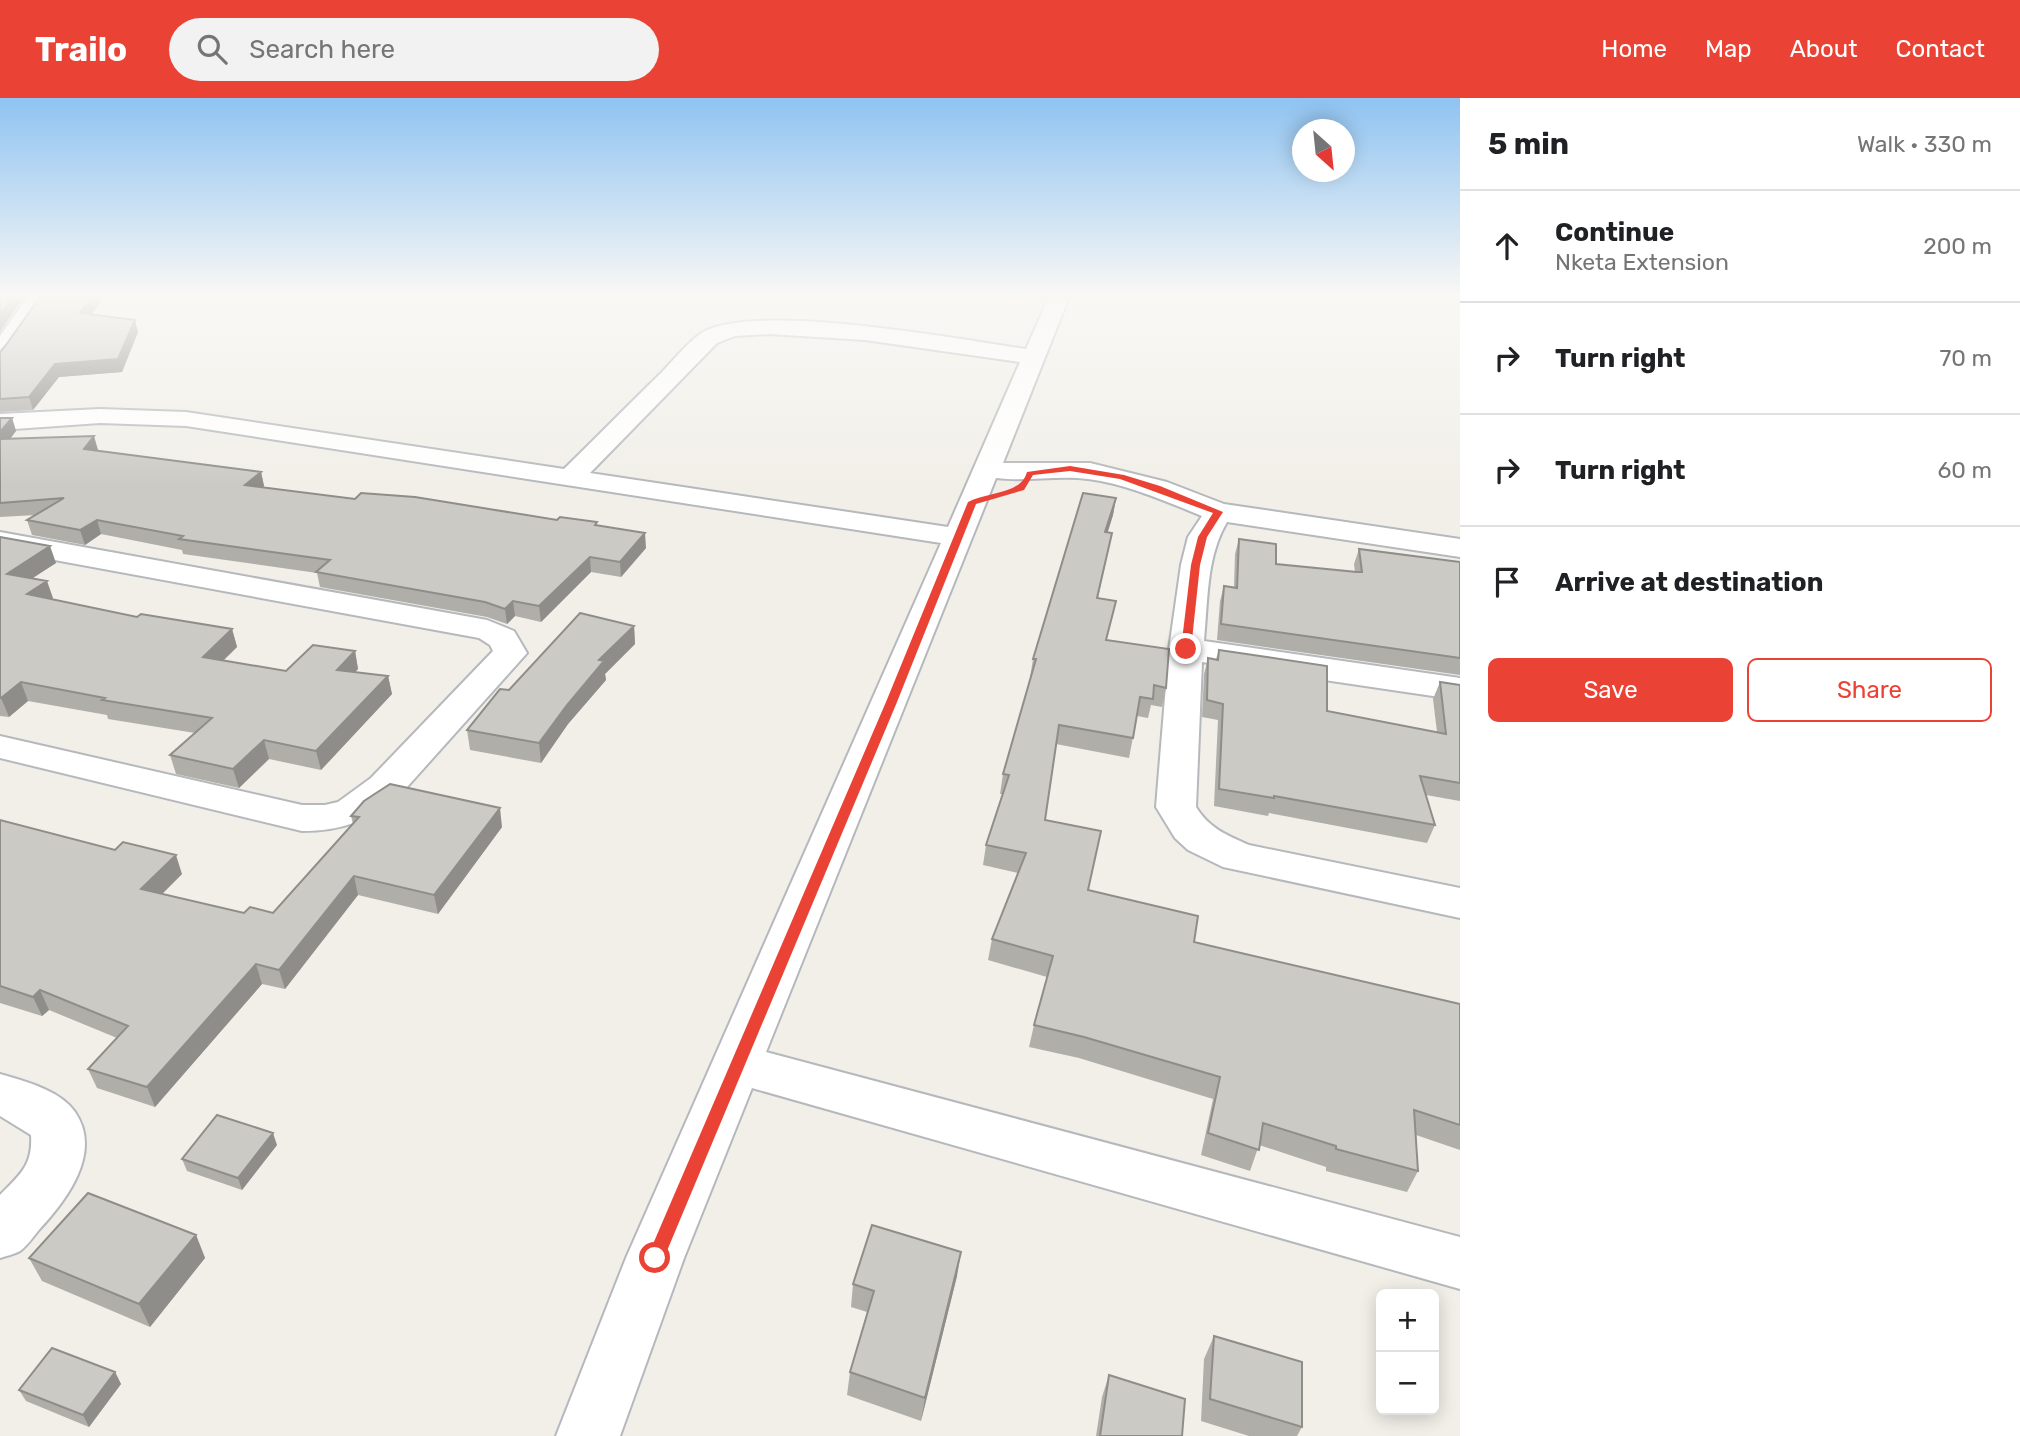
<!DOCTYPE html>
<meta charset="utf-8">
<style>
body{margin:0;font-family:Rubik,sans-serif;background:#f2f2f2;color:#202124}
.controls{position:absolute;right:21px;bottom:21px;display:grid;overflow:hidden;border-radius:10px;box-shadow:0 4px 18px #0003}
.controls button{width:63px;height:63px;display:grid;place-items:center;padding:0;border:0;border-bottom:2px solid #e0e0e0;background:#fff;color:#202124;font:35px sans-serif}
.compass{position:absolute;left:1292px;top:21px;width:63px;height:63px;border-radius:50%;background:#fff;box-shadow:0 4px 18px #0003;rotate:153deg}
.stop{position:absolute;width:21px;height:21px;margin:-16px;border:5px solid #ea4335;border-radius:50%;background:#fff}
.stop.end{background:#ea4335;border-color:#fff;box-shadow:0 2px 7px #0008}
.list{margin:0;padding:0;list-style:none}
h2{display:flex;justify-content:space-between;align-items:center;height:91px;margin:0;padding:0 28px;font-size:30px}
h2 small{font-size:23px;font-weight:400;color:#757577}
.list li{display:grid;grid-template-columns:46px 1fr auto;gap:21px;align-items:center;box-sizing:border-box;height:112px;padding:0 28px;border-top:2px solid #e0e0e0}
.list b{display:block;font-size:26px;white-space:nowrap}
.list p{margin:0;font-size:23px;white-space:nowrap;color:#757577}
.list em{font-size:23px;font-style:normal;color:#757577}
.actions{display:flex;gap:14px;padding:21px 28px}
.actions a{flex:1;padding:16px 0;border:2px solid #ea4335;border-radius:10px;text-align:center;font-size:24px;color:#ea4335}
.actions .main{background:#ea4335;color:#fff}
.icon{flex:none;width:38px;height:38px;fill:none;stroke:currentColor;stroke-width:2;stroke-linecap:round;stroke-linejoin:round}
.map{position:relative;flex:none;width:1460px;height:1338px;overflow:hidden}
header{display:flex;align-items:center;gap:42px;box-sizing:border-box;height:98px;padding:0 35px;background:#ea4335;color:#fff}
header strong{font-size:33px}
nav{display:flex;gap:38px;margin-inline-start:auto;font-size:24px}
.search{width:490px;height:63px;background:#f2f2f2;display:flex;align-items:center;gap:18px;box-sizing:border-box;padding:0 24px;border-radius:38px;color:#757577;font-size:26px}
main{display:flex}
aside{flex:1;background:#fff}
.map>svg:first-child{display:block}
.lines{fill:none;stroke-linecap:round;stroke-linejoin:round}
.minor-casing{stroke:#b5b8bc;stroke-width:4}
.minor{fill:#fff;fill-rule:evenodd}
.wall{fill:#afaea9}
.shaded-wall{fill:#8f8d8a}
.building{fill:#cccac5;stroke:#8f8d8a;stroke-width:2}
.route{fill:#ea4335}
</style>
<header>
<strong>Trailo</strong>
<div class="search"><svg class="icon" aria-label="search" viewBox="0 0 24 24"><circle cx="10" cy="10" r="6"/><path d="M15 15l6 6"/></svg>Search here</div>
<nav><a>Home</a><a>Map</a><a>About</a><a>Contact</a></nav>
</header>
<main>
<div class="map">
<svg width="1460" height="1338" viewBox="0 0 1460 1338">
<rect width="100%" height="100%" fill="#f1efe8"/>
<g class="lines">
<defs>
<path id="minor" d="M 28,199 L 49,199 L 8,258 L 0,260 L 0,238 Z
M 1049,199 L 1069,199 L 1003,365 L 1090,365 L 1167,384 L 1224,406 L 1460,441 L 1460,459 L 1227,424 C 1206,459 1208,504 1204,543 L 1460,580 L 1460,602 L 1202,564 L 1196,709 C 1209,730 1226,737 1249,747 L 1460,790 L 1460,820 L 1223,769 L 1188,752 L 1175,740 L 1156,709 L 1169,551 L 1181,467 L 1188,439 L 1202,418 C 1165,403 1127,386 1088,381 C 1057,377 1027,384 996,380 L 766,954 L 1460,1139 L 1460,1191 L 752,990 L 684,1160 L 620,1338 L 556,1338 L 626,1160 L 941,445 L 186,328 L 100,325 L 0,332 L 0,316 L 100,311 L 186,314 L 564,371 C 596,340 627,308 659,277 C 672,264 685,247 700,236 C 749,202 963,242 1026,251 ZM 769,236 L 865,242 L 1020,264 L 948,429 L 590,375 L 717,245 L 735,238 Z
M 0,434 L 487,522 L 514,533 L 527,555 L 399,698 C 368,723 342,733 302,733 L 0,660 L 0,638 L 302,707 L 325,707 L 338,704 L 371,680 L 493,553 L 490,547 L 479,540 L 0,452 Z
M 0,976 C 24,983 60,992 75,1014 C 103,1055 66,1103 38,1133 C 33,1139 27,1148 20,1153 C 15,1156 6,1158 0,1160 L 0,1097 C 20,1077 33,1067 31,1037 L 0,1018 Z"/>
</defs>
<use href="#minor" class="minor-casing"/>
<use href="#minor" class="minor"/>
</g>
<path class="wall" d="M 104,199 L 92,216 L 138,234 L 122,274 L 59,279 L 33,312 L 0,314 L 0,254 L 6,247 Z
M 0,320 L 12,320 L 16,333 L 10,341 L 261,374 L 264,388 L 263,389 L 355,401 L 557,422 L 597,428 L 646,450 L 621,479 L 591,474 L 541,524 L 515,518 L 507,526 L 487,519 L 320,489 L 317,475 L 183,456 L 182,452 L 101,436 L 85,447 L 32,437 L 27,422 L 36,417 L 0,419 Z
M 1116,400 L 1113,417 L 1108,434 L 1112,435 L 1098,500 L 1107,542 L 1166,590 L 1162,609 L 1151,607 L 1148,620 L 1137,618 L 1129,660 L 1056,646 L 1045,722 L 1088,792 L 1194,844 L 1460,906 L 1460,1052 L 1416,1037 L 1418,1073 L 1407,1094 L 1326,1073 L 1326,1069 L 1259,1047 L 1250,1073 L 1201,1057 L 1213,1001 L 1079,960 L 1029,949 L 1034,927 L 1047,879 L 988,862 L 992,841 L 1018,775 L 983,767 L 986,747 L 1003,696 L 1000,696 L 1003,676 L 1031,580 L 1030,580 L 1033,561 Z
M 0,439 L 56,465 L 32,480 L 53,500 L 51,501 L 137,519 L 232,531 L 237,549 L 223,563 L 286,573 L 355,553 L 358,571 L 355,574 L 388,578 L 392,596 L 321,672 L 269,661 L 239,690 L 176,676 L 170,657 L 195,635 L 108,621 L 107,617 L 28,603 L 9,619 L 0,618 Z
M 1239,441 L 1276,466 L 1355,474 L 1354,466 L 1359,451 L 1460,464 L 1460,577 L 1217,542 L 1220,503 L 1224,488 L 1234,489 L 1235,456 Z
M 634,528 L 635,546 L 605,576 L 606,582 L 568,626 L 541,665 L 470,652 L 467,632 L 509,592 Z
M 1219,552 L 1327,613 L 1437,634 L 1433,601 L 1440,584 L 1460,587 L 1460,703 L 1426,697 L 1435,727 L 1427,745 L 1269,715 L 1268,718 L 1214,708 L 1218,622 L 1202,619 L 1204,576 L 1208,560 L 1216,561 Z
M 351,718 L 502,729 L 438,816 L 358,797 L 285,891 L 262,886 L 155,1009 L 97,990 L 88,971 L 117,940 L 49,912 L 42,918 L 0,905 L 0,722 L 182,776 L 162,796 L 244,815 L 273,815 L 353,726 Z
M 277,1047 L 242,1092 L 187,1073 L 182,1061 Z
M 196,1137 L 205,1160 L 150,1229 L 42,1183 L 29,1160 Z
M 957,1178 L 921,1323 L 847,1297 L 850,1274 L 867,1214 L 851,1209 L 853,1186 Z
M 1214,1238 L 1302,1329 L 1297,1338 L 1249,1338 L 1201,1323 L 1204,1261 Z
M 115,1274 L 121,1286 L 89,1329 L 26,1303 L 19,1292 Z
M 1109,1277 L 1182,1338 L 1096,1338 L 1102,1299 Z"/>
<path class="shaded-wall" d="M 13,199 L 24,199 L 0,234 L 0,216 Z
M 92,199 L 104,199 L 84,226 L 80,215 Z
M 135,222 L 138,234 L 122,274 L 59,279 L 33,312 L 29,299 L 55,266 Z
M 12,320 L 16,333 L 0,354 L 0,334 Z
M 94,338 L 98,352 L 88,365 L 84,351 Z
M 261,374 L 264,388 L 248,401 L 245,387 Z
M 1116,400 L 1113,417 L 1102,451 L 1105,434 Z
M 97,422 L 101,436 L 85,447 L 80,432 Z
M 645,435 L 646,450 L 621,479 L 620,464 Z
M 50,448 L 56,465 L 13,493 L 7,476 Z
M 590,459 L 591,474 L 541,524 L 539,508 Z
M 47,483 L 53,500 L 33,514 L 27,496 Z
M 513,503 L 515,518 L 507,526 L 505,511 Z
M 634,528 L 635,546 L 605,576 L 606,582 L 568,626 L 541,665 L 539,645 L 599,562 Z
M 232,531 L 237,549 L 208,577 L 203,559 Z
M 355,553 L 358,571 L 340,590 L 337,572 Z
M 388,578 L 392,596 L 321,672 L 316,653 Z
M 21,584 L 28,603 L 9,619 L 1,600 Z
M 264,642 L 269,661 L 239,690 L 233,671 Z
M 500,710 L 502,729 L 438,816 L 434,797 Z
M 176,757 L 182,776 L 148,810 L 141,791 Z
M 354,778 L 358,797 L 285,891 L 279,872 Z
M 256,866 L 262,886 L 155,1009 L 147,989 Z
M 40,892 L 49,912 L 42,918 L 33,899 Z
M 273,1035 L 277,1047 L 242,1092 L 238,1080 Z
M 196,1137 L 205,1160 L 150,1229 L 139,1206 Z
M 961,1154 L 957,1178 L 921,1323 L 925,1300 Z
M 115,1274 L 121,1286 L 89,1329 L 83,1317 Z"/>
<path class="building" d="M 0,199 L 13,199 L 0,216 Z
M 40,199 L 92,199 L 80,215 L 135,222 L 118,261 L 55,266 L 29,299 L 0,301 L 0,254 L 6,247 Z
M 0,320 L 12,320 L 0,334 Z
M 94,338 L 84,351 L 261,374 L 245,387 L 355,401 L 361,395 L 415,399 L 557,422 L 560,419 L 597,424 L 595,427 L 645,435 L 620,464 L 590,459 L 539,508 L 513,503 L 505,511 L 485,504 L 316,474 L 330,462 L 179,441 L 183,438 L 97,422 L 80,432 L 27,422 L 64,400 L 0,405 L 0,341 Z
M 1083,395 L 1116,400 L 1105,434 L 1112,435 L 1097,500 L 1116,503 L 1106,542 L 1169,551 L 1166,590 L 1154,587 L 1153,601 L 1140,599 L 1133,640 L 1059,627 L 1045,722 L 1101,733 L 1088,792 L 1198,818 L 1194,844 L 1460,906 L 1460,1027 L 1414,1012 L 1418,1073 L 1336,1051 L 1336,1048 L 1263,1025 L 1259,1052 L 1208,1035 L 1220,979 L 1084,939 L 1034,927 L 1053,858 L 992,841 L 1026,755 L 986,747 L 1009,677 L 1003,676 L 1036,561 L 1033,561 Z
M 0,439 L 50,448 L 7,476 L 47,483 L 27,496 L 137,519 L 141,516 L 232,531 L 203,559 L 286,573 L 313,547 L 355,553 L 337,572 L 388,578 L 316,653 L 264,642 L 233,671 L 170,657 L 212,620 L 102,602 L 105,600 L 21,584 L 1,600 L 0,600 Z
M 1239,441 L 1276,446 L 1276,466 L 1357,474 L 1362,474 L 1359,451 L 1460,464 L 1460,560 L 1221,526 L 1224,488 L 1237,490 Z
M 580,515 L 634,528 L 599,562 L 604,563 L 567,607 L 539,645 L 467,632 L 500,591 L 509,592 Z
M 1219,552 L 1327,568 L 1327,613 L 1446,636 L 1440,584 L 1460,587 L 1460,685 L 1420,678 L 1435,727 L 1274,698 L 1274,700 L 1219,691 L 1223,606 L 1207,602 L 1208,560 L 1218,562 Z
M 390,686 L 500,710 L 434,797 L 354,778 L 279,872 L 256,866 L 147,989 L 88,971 L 128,928 L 40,892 L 33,899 L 0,888 L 0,722 L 115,752 L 123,744 L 176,757 L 141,791 L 244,815 L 250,809 L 273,815 L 359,719 L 351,718 L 364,703 Z
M 217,1017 L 273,1035 L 238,1080 L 182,1061 Z
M 88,1095 L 196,1137 L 139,1206 L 29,1160 Z
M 872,1127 L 961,1154 L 925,1300 L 850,1274 L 874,1193 L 853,1186 Z
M 1214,1238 L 1302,1264 L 1302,1329 L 1210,1301 Z
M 52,1250 L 115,1274 L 83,1317 L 19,1292 Z
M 1109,1277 L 1185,1301 L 1182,1338 L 1100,1338 Z"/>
<linearGradient id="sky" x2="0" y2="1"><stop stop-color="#8fc3f1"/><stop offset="0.51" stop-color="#f9f8f5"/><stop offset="1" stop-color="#f9f8f5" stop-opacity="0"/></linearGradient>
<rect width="1460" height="387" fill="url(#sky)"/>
<path class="route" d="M 1070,368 L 1124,377 L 1160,388 L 1223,414 L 1207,439 L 1200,467 L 1191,551 L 1186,554 L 1181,551 L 1191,467 L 1198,439 L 1213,415 L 1120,381 L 1070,373 L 1033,377 L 1024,392 L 976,406 L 897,604 L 664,1160 L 661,1166 L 655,1168 L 649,1166 L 647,1160 L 886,604 L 968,404 C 986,394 1021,397 1027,374 Z"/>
</svg>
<div class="controls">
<button>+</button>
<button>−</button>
</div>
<svg class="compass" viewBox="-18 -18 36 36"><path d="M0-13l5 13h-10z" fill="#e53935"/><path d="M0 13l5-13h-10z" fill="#757577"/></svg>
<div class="stop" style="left:655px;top:1160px"></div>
<div class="stop end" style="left:1186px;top:551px"></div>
</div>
<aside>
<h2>5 min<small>Walk · 330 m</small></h2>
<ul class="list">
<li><svg class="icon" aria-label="ahead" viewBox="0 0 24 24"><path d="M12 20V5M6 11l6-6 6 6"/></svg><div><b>Continue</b><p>Nketa Extension</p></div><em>200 m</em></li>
<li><svg class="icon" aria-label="right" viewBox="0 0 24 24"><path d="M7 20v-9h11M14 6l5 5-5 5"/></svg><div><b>Turn right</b></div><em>70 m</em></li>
<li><svg class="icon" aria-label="right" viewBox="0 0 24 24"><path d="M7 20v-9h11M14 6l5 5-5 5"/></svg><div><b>Turn right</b></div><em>60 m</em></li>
<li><svg class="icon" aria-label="arrive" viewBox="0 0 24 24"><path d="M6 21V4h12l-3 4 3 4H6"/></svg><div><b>Arrive at destination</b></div></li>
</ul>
<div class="actions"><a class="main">Save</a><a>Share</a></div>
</aside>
</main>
